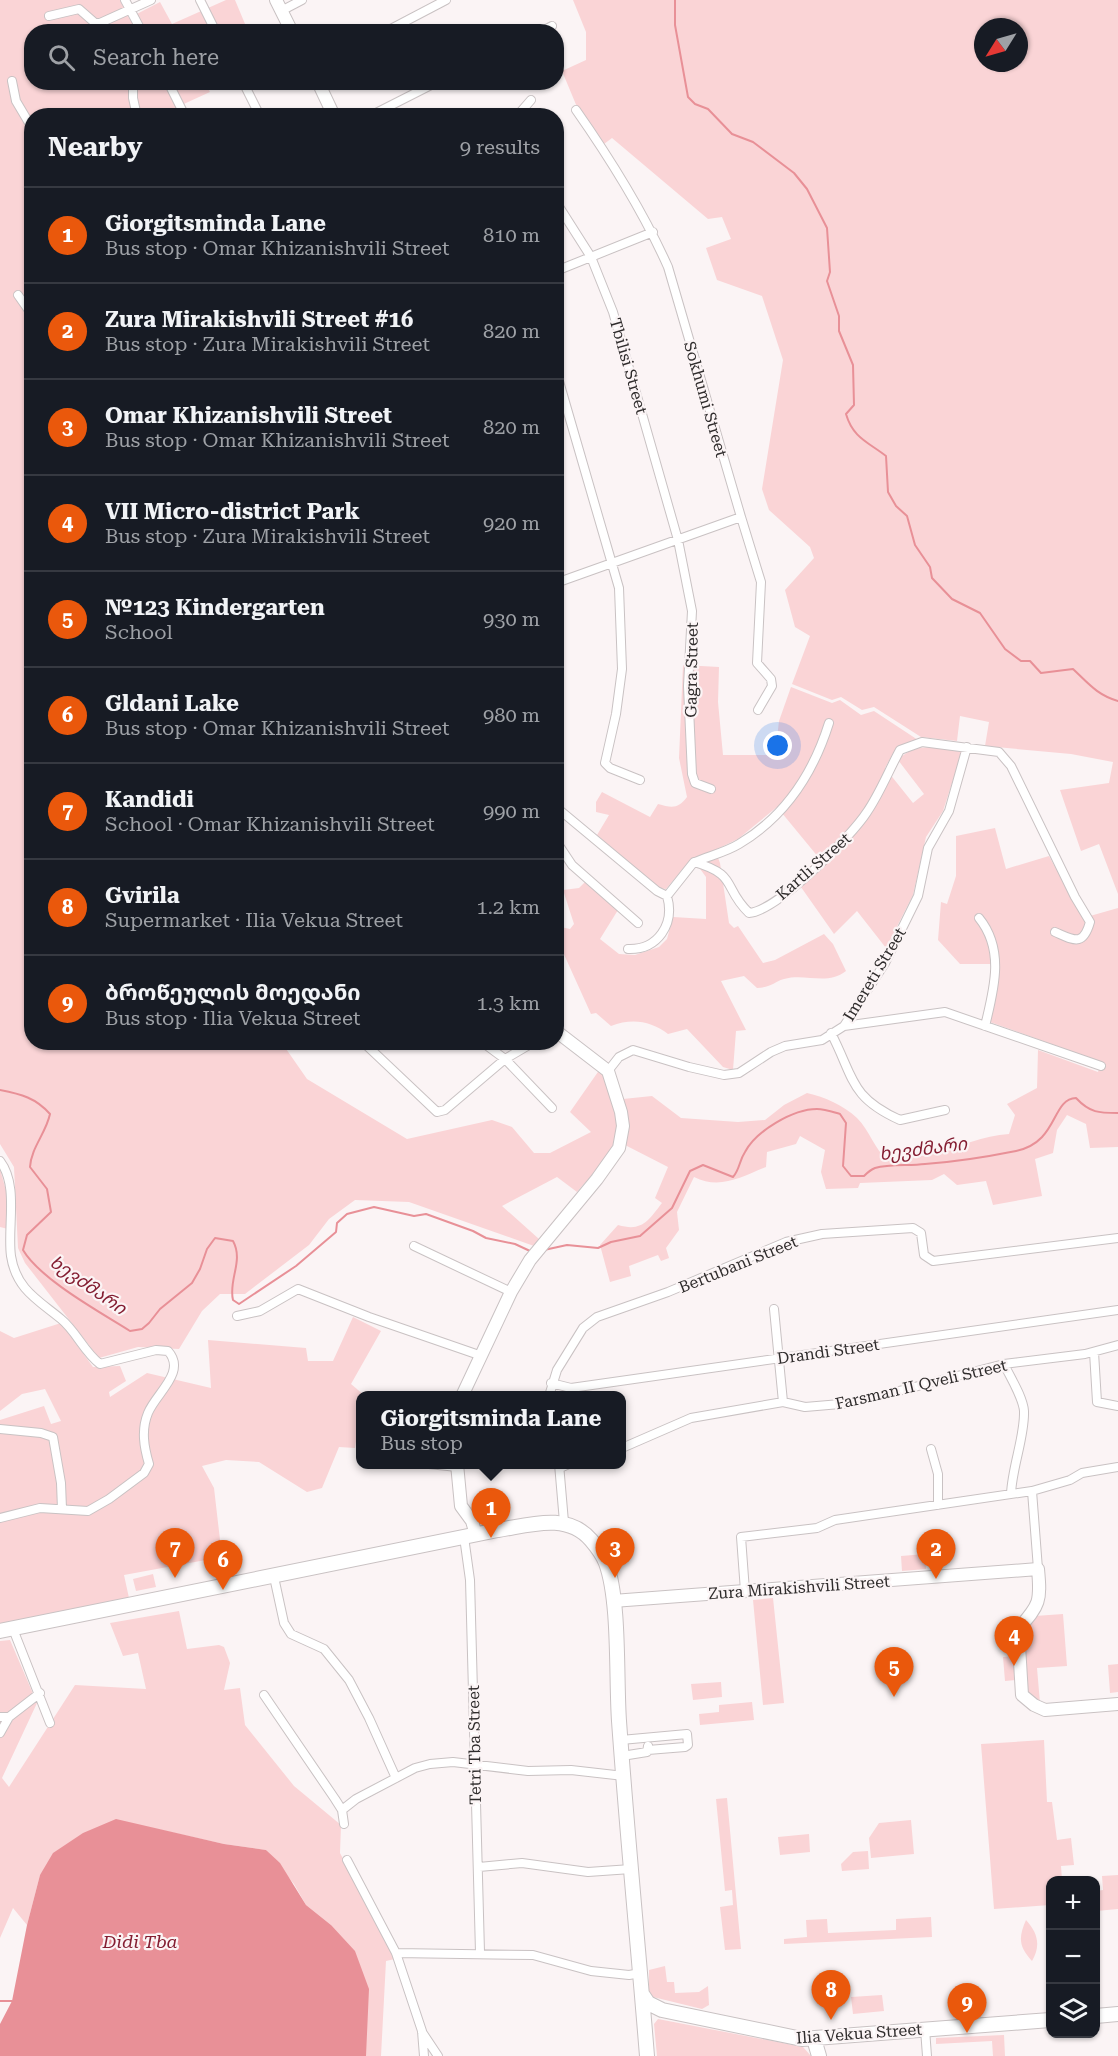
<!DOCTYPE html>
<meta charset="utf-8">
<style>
body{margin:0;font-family:"Roboto Serif","Noto Sans Georgian",serif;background:#20242c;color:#f1f3f6}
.controls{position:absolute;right:18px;bottom:18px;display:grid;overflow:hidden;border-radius:12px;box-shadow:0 2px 4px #0004}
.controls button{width:54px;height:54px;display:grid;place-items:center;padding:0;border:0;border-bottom:2px solid #363941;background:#171b24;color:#f1f3f6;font:30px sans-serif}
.compass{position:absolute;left:974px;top:18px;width:54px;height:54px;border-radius:50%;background:#171b24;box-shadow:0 2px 4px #0004;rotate:233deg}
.you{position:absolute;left:778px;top:746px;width:21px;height:21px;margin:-15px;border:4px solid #fff;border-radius:50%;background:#1a73e8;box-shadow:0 0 0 9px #1a73e833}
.badge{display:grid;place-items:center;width:39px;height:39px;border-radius:50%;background:#ea580c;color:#fff;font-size:20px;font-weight:700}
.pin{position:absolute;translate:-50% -50px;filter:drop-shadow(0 2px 3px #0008)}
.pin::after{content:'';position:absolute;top:32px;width:21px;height:18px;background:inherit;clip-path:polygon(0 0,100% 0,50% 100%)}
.popup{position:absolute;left:356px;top:1391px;width:270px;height:78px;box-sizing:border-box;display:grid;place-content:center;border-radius:12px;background:#171b24;filter:drop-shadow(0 2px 4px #0005);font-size:20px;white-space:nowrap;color:#9ea1a6}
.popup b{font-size:22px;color:#f1f3f6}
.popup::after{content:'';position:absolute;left:50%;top:100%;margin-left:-12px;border:12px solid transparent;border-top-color:#171b24}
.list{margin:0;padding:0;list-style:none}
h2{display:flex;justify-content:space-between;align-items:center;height:78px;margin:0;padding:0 24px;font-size:26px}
h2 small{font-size:20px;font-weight:400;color:#9ea1a6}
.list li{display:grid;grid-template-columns:39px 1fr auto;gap:18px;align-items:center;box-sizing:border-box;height:96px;padding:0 24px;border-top:2px solid #363941}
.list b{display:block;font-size:22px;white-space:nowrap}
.list p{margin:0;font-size:20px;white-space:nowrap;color:#9ea1a6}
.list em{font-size:20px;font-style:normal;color:#9ea1a6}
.icon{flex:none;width:33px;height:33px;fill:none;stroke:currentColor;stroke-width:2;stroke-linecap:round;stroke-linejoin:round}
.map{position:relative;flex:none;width:1118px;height:2056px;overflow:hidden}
.search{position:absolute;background:#171b24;box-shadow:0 2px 4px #0004;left:24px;top:24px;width:540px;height:66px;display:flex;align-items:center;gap:15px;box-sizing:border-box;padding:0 21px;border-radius:24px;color:#9ea1a6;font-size:22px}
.panel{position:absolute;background:#171b24;box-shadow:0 2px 4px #0004;left:24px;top:108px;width:540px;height:942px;border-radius:24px}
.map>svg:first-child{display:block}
.green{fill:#fad4d6;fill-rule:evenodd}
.water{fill:#e89097}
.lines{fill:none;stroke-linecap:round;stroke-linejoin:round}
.stream{stroke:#e89097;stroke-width:2}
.street-casing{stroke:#c9c2c3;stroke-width:10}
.secondary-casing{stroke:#c9c2c3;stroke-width:14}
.primary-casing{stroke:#c9c2c3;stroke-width:16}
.street{stroke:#fff;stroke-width:8}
.secondary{stroke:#fff;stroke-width:12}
.primary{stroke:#fff;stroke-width:14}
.labels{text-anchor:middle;stroke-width:4.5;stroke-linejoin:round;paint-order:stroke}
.street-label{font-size:16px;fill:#2f2c2c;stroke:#fbf4f5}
.water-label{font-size:18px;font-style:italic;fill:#841e32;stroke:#fbf4f5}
</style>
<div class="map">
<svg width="1118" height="2056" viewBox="0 0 1118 2056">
<rect width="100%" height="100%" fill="#fbf4f5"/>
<path class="green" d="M 0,0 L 120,0 L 129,18 L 160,2 L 172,24 L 226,0 L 235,0 L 248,31 L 32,32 L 32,82 L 205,83 L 210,92 L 175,108 L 178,115 L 32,116 L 32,1042 L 282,1043 L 307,1079 L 407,1139 L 492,1120 L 512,1127 L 534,1153 L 550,1153 L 591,1132 L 570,1112 L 600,1069 C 609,1080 611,1090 614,1103 C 624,1148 604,1161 577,1192 L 557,1177 L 502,1206 L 539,1239 L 534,1246 L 409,1202 L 355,1200 L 329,1219 L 309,1245 L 245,1294 L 220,1294 L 202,1311 L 179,1349 L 138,1347 L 99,1358 L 25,1263 L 18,1248 L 14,1167 L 0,1144 Z
M 573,0 L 1118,0 L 1118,894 L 1099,844 L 1081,851 L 1060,790 L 1109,783 L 1113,762 L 1071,754 L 985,746 L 989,722 L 960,716 L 957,741 L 921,737 L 874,707 L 862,710 L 841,697 L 832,700 L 792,684 L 810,636 L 795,627 L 785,590 L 814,558 L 810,547 L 769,510 L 762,489 L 783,360 L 762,296 L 717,280 L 706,248 L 731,239 L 722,217 L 708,219 L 612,138 L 604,144 L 577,107 L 562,71 L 586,60 L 586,32 ZM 983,27 L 1019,27 L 1019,63 L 983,63 Z
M 683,665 L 719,667 L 718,702 L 723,755 L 775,755 L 779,721 L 791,687 L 832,703 L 840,700 L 861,715 L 874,711 L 918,740 L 896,748 L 885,768 L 913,803 L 924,794 L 898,760 C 917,741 938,748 962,752 L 943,811 L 926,837 L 913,895 L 886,948 L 857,911 L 834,934 L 796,880 L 819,858 L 777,807 L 738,839 L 715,850 L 720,863 L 729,923 L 734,928 L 738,926 L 763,963 L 775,960 L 824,934 L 833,944 L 846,971 C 827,986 806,973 784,979 C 773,982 773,987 757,988 L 744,976 L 721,981 L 746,1030 L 736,1031 L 733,1070 L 723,1067 L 687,1029 L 668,1034 C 651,1021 632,1018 611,1026 L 596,1013 L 591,1014 L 557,939 L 556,926 L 570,929 L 574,924 L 563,890 L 579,888 L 585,882 L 618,910 L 600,939 L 619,954 L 635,955 L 659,947 L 667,939 L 673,917 L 706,919 L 706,877 L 692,858 L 666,889 L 658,888 L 597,835 L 609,815 L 596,812 L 596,802 L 602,792 L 650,817 L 658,804 C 672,808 678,809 687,797 L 679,758 Z
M 995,828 L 1006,869 L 1049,856 L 1083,918 L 1118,908 L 1118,1147 L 1090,1148 L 1086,1124 L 1067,1115 L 1057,1130 L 1053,1153 L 1035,1159 L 1042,1196 L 993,1205 L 986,1181 L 957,1185 L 944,1174 L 932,1180 L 860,1183 L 858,1188 L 826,1189 L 821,1172 L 825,1150 L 800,1136 L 796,1144 L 767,1152 L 766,1167 C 741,1177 720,1190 694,1177 L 677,1212 L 679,1230 L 666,1248 L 669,1258 L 661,1261 L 658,1255 L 629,1266 L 631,1276 L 610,1282 L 600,1245 L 618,1225 C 642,1232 648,1221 662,1203 L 655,1198 L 668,1167 L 625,1145 L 623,1099 L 652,1096 L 681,1118 L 738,1122 L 765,1120 L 784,1105 L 807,1093 C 825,1097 843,1105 857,1118 C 870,1131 874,1149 888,1160 C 904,1158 920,1157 935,1153 C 960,1146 983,1136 1009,1134 L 1015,1115 L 1007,1104 L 1037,1088 L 1038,1050 L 1098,1072 L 1101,1062 L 990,1022 L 999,964 L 960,964 L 938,940 L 941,902 L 947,904 L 956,876 L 956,836 Z
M 0,1169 L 7,1194 L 8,1229 L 0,1227 Z
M 353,1317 L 381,1331 L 351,1384 L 364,1395 L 360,1396 L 360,1415 L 355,1448 L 339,1447 L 322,1488 L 307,1492 L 259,1462 L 226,1460 L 202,1466 L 214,1488 L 222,1557 L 124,1575 L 129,1598 L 0,1625 L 0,1420 L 44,1406 L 51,1424 L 61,1421 L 45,1389 L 22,1394 L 0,1411 L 0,1331 L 14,1338 L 61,1323 L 93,1367 L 120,1366 L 126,1381 L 109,1392 L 110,1397 L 147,1373 L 211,1388 L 208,1340 L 306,1348 L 308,1361 L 333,1361 Z
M 925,1554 L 926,1569 L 902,1571 L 901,1556 Z
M 153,1574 L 156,1587 L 136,1591 L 133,1579 Z
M 773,1598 L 784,1703 L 763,1705 L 753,1600 Z
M 179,1611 L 187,1649 L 219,1645 L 224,1647 L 230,1663 L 224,1690 L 240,1688 L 245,1725 L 294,1786 L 341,1825 L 340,1853 L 395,1959 L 386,1961 L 381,2056 L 366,2056 L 365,2033 L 331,1925 L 306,1905 L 294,1884 L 266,1850 L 224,1844 L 116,1820 L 40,1875 L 27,1925 L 13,1908 L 0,1938 L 0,1641 L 10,1640 L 37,1703 L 2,1778 L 9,1787 L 75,1685 L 146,1689 L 138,1653 L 123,1656 L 110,1623 Z
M 1063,1614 L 1067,1666 L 1037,1668 L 1040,1703 L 1027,1695 L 1022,1627 L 1035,1616 Z
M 1015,1656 L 1016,1680 L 1005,1681 L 1003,1657 Z
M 1118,1664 L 1118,1692 L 1110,1693 L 1108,1665 Z
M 721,1682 L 722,1697 L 693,1700 L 691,1684 Z
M 752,1702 L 754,1720 L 700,1725 L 699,1714 L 719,1712 L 719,1705 Z
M 1044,1740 L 1047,1802 L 1052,1802 L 1057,1840 L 1071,1838 L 1074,1865 L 1061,1866 L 1062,1880 L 1050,1880 L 1050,1905 L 994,1909 L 981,1744 Z
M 727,1798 L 741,1949 L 725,1950 L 720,1907 L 733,1905 L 732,1890 L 725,1891 L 716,1799 Z
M 911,1820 L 914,1854 L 871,1858 L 869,1838 L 879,1823 Z
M 809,1834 L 810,1852 L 780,1855 L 778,1837 Z
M 868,1851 L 869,1869 L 842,1871 L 841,1864 L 853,1852 Z
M 1118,1875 L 1118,1909 L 1096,1911 L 1096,1891 L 1103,1890 L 1102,1876 Z
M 931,1917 L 932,1937 L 784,1944 L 784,1939 L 807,1937 L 806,1920 L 827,1919 L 828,1933 L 896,1930 L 896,1919 Z
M 1026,1920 C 1038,1933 1041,1946 1032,1961 C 1019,1947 1018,1938 1026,1920 Z
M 665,1966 L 667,1982 L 674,1982 L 675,1993 L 699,1992 L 708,1986 L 709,2005 L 702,2009 L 653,1997 L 649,1993 L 649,1970 Z
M 882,1995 L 884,2011 L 853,2014 L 851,1997 Z
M 658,2019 L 803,2047 L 811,2056 L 657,2056 L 654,2024 Z
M 1004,2035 L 1005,2056 L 993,2056 L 992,2041 L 936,2044 L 936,2038 Z"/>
<path class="water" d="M 116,1819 L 224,1844 L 266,1850 L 280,1863 L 306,1905 L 331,1925 L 355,1951 L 369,1989 L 366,2056 L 0,2056 L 0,2024 L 12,2001 L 27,1925 L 40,1875 L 53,1853 L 83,1833 Z"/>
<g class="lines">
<path class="stream" d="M 675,0 L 675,25 L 688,97 L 695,104 L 708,109 L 732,134 L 753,142 L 794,173 L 807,189 L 827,228 L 830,272 L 827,281 L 839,316 L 839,331 L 853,365 L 854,405 L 846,414 C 853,438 868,442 886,456 L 888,492 L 896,506 L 907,516 L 915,545 L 930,567 L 932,578 L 952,599 L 980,613 L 1005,649 L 1021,661 L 1030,661 L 1041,673 L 1073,669 C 1088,683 1097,695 1118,701
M 0,1090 C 21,1094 36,1098 50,1114 C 46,1133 31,1148 30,1167 L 47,1189 L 51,1212 L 27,1235 L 23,1250 C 41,1280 100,1312 130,1331 L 142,1329 L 149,1323 L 160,1309 L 192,1283 L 200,1269 L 207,1249 L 215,1238 L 233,1241 C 244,1261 228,1280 233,1300 L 239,1304 L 296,1266 L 336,1232 L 337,1223 L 347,1214 L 374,1207 L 414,1216 L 426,1214 L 473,1231 L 486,1238 L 515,1244 L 530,1251
M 544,1250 L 567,1245 L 598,1248 L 611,1242 L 640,1236 L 672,1208 L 690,1171 L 703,1165 L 733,1177 C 740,1169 739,1161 745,1152 C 756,1131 793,1109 817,1109 C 824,1109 833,1112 840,1114 L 846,1123 L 843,1166 L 851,1176 L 864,1176 C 867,1173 870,1170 875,1168 C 890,1164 909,1166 925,1164 C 954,1162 986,1157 1016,1151 C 1059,1142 1051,1099 1076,1098 C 1090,1113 1099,1113 1118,1113
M 0,2001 L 12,2001"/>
<defs>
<path id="street" d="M 125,0 L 142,32
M 200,0 L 216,32
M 281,11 L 302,0
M 49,16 L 79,9 L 95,23 L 100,23 L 151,0
M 385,32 L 446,0
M 541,32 L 552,26
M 12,81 L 16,101 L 32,128
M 133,82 L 133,98 L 137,116
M 168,82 L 185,116
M 243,82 L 260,116
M 370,116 L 437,82
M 517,116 L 531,100
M 556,202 L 591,257 L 613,312 L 678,540 L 692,611 L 688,686 L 692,774 L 695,783 L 711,789
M 556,271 L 653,232
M 18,295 L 32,315
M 556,371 L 619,588 L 622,669 L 616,714 L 605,763 L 610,768 L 640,780
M 741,517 L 761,582 L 757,663 L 771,679 L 772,686 L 758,710
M 556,583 L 741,517 L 668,267 C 643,211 611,160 576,110
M 556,807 L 657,891 L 667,896 L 694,862 C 739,875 722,887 749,913 C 777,911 851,837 867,812 C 880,793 889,770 900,750 L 922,742 L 999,752 L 1011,766 L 1075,897 L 1090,922 C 1083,947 1074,940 1055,932
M 556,841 L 572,865 L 638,923
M 695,862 C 709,856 726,852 739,844 C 786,816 813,774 829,723
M 979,918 C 1005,950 994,989 985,1026
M 628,949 C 658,950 675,924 667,896
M 844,1026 L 945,1012 L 1101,1066
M 831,1033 C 854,1077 849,1097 900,1120 L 945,1110
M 363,1042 L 437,1112 L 445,1110 L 505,1059 L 534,1042
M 482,1042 L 505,1059 L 552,1108
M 608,1071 L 619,1057 L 633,1050 L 689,1067 L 724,1075 L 739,1073 L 771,1052 L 785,1046 L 822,1040 L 844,1026 L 885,963 L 918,896 L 928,848 L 949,811 L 967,747
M 0,1161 C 19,1186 7,1227 11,1256 C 16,1289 38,1300 61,1319 C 76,1331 84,1352 100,1364 L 156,1350 L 168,1351 C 187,1372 156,1393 148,1413 C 141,1430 144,1447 149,1464 L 144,1473 L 109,1499 L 88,1511 L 40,1508 L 0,1518
M 414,1246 L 511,1292
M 774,1309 L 783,1402
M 237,1316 L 260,1311 L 298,1289 L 369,1317 L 479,1355
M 1094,1352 L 1097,1402 L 1118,1406
M 1004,1364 C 1010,1377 1023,1397 1024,1411 C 1025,1436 1012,1467 1011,1494
M 551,1383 L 571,1388 L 1118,1310
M 549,1396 L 557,1370 L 583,1328 L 597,1317 L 668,1292 L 786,1242 L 822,1234 L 913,1228 L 921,1233 L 924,1255 L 933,1261 L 1118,1238
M 0,1429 L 41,1433 L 53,1437 L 61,1483 L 62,1509
M 622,1448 L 691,1418 L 783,1402 L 805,1407 L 852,1403 L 1004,1364 L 1085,1354 L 1118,1345
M 931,1449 L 938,1474 L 938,1505
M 429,1464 L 457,1467
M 559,1464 L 564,1522
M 560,1468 L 569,1464
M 1032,1491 L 1038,1569
M 464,1537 L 470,1580 L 480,1952
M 274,1577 L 284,1623 L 291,1634 L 324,1649 L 349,1680 L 369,1718 L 396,1778
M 745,1591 L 741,1537 L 817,1528 L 835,1520 L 1032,1491 L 1070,1480 L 1082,1473 L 1118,1467
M 13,1629 L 50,1723
M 264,1695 L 335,1799 L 342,1810 L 344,1824
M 0,1717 L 9,1717 L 40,1693
M 0,1733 L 9,1717
M 621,1740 L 687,1734 L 688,1745 L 685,1747 L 648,1750
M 622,1756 L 647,1752 L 648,1746
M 342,1810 L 356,1799 L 415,1768 L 430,1764 L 453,1762 L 528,1771 L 571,1770 L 624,1776
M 347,1860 L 396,1953 L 422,2031 L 424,2056
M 479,1867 L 522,1863 L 588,1872 L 631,1869
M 396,1953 L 533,1955 L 591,1971 L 629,1975 L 641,1973
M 925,2029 L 927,2056
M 422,2032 L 438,2056"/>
<path id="secondary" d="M 276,0 L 292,32
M 318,82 L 334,116
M 462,1396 L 511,1292 L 530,1260 L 597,1179 L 619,1148 L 623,1126 L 621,1112 L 608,1071 L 556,1031
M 457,1464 L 461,1506 L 472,1521 L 476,1535
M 613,1601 L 1038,1569 C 1041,1601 1040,1605 1018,1629 L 1022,1695 L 1034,1705 L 1045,1710 L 1118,1704"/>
<path id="primary" d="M 0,1631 L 498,1530 C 530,1525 567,1512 591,1540 C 597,1547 603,1555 606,1563 C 620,1601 616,1678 619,1721 C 627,1833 638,1944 647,2056
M 642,1994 L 648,2003 L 662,2010 L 802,2039 L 1050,2020
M 1096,2016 L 1118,2014
M 814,2039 L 819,2056"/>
</defs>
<use href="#street" class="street-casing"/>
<use href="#secondary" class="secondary-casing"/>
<use href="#primary" class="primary-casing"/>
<use href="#street" class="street"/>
<use href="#secondary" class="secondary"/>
<use href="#primary" class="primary"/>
</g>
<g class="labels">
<g class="street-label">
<text transform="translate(629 366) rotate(74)" y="6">Tbilisi Street</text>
<text transform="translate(706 399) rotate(74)" y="6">Sokhumi Street</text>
<text transform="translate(691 670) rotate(-89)" y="6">Gagra Street</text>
<text transform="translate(813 866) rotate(-41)" y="6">Kartli Street</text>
<text transform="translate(874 974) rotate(-59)" y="6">Imereti Street</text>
<text transform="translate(738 1264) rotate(-22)" y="6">Bertubani Street</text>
<text transform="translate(828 1351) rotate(-8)" y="6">Drandi Street</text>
<text transform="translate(921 1384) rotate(-13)" y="6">Farsman II Qveli Street</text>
<text transform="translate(799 1587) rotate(-4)" y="6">Zura Mirakishvili Street</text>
<text transform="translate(474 1745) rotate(-91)" y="6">Tetri Tba Street</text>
<text transform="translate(859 2033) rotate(-4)" y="6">Ilia Vekua Street</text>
</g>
<g class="water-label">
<text transform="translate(923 1149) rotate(-7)" y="6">ხევძმარი</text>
<text transform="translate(88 1285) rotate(35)" y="6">ხევძმარი</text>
<text x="140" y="1948">Didi Tba</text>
</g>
</g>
</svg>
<div class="controls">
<button>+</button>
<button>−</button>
<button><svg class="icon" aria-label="layers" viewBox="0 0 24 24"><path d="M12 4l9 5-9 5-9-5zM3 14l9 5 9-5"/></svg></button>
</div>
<svg class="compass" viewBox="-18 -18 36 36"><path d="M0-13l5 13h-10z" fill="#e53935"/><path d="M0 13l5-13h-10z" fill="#9ea1a6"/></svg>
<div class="you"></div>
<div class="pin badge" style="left:491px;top:1538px">1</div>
<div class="popup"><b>Giorgitsminda Lane</b>Bus stop</div>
<div class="pin badge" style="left:936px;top:1579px">2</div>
<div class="pin badge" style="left:615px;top:1578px">3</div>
<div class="pin badge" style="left:1014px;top:1666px">4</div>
<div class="pin badge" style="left:894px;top:1697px">5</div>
<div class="pin badge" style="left:223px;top:1590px">6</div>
<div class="pin badge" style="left:175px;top:1578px">7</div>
<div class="pin badge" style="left:831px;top:2020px">8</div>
<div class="pin badge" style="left:967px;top:2033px">9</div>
<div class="search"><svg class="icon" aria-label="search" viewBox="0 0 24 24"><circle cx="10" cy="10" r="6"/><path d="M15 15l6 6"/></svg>Search here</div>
<section class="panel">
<h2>Nearby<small>9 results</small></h2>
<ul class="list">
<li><span class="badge">1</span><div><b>Giorgitsminda Lane</b><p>Bus stop · Omar Khizanishvili Street</p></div><em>810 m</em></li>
<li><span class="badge">2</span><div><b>Zura Mirakishvili Street #16</b><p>Bus stop · Zura Mirakishvili Street</p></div><em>820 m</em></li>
<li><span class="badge">3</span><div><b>Omar Khizanishvili Street</b><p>Bus stop · Omar Khizanishvili Street</p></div><em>820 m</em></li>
<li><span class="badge">4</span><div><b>VII Micro-district Park</b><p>Bus stop · Zura Mirakishvili Street</p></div><em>920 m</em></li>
<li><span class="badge">5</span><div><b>№123 Kindergarten</b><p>School</p></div><em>930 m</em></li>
<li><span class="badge">6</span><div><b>Gldani Lake</b><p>Bus stop · Omar Khizanishvili Street</p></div><em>980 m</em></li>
<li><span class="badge">7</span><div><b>Kandidi</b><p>School · Omar Khizanishvili Street</p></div><em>990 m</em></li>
<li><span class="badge">8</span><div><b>Gvirila</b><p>Supermarket · Ilia Vekua Street</p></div><em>1.2 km</em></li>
<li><span class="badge">9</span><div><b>ბროწეულის მოედანი</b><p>Bus stop · Ilia Vekua Street</p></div><em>1.3 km</em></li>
</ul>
</section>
</div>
